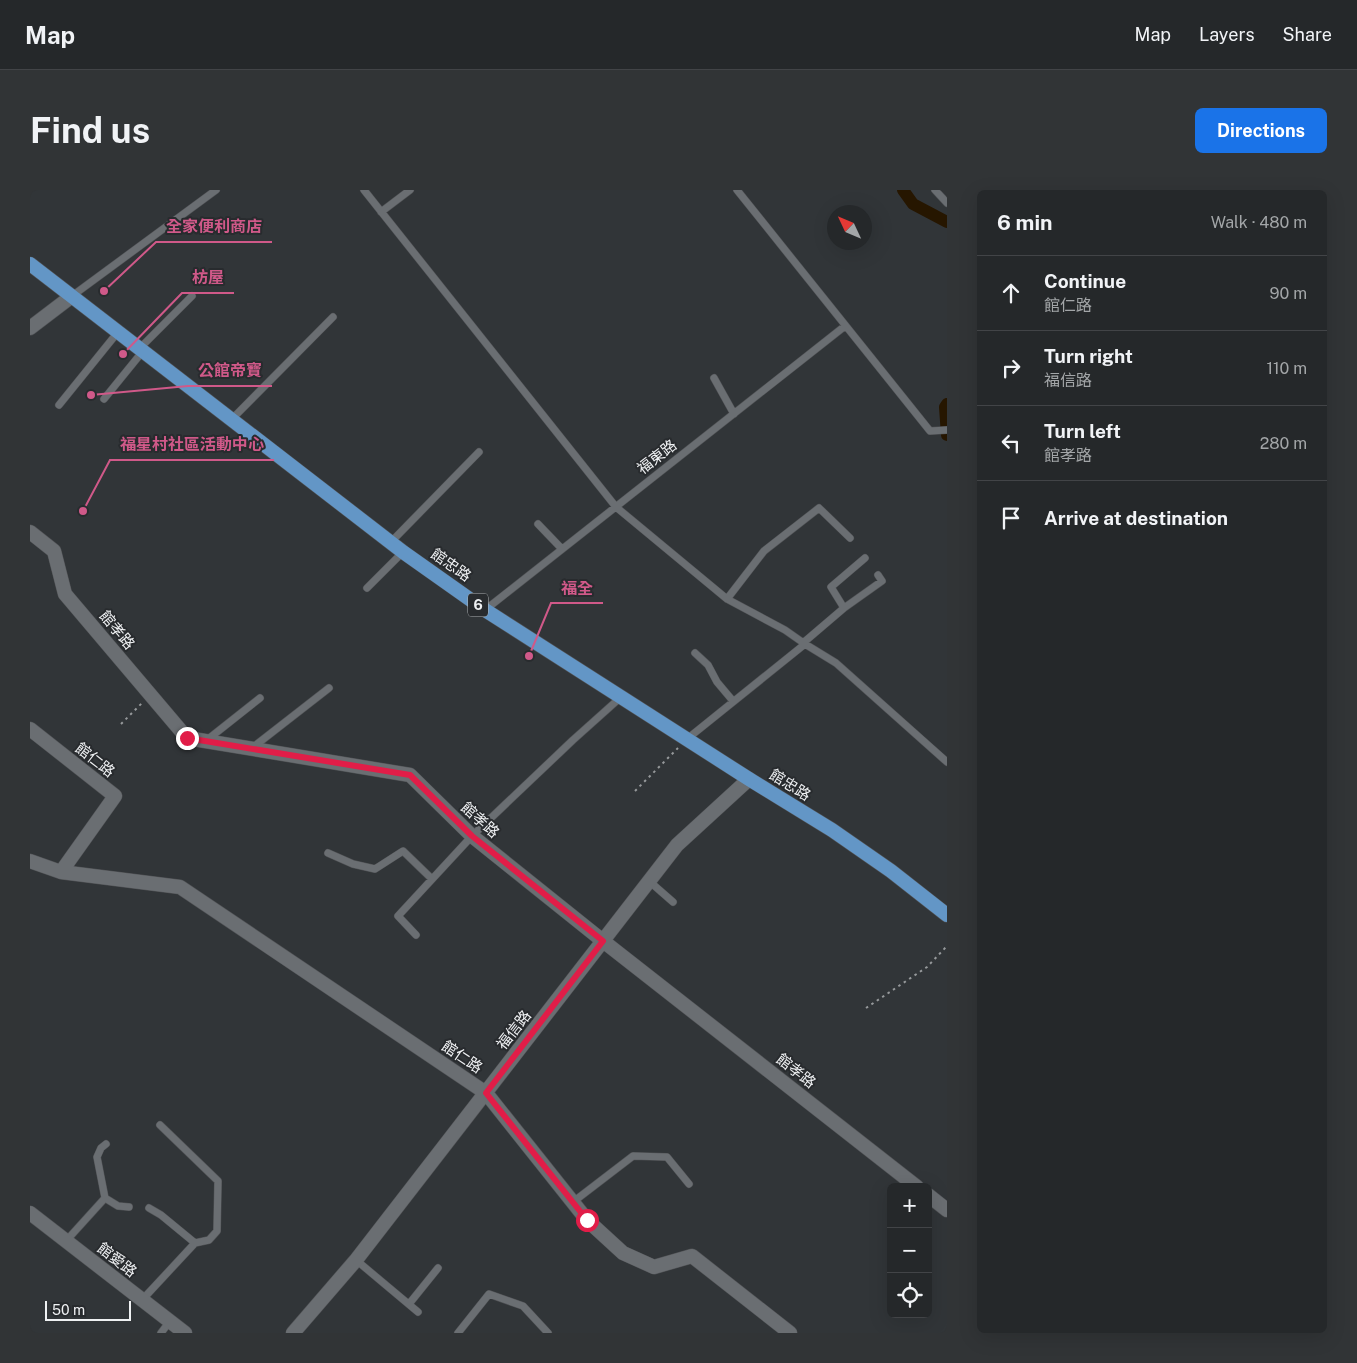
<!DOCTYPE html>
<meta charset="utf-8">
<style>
body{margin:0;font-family:"Public Sans","Noto Sans TC",sans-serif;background:#313436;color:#f1f3f6}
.controls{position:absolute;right:15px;bottom:15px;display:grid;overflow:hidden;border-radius:8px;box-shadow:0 5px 20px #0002}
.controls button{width:45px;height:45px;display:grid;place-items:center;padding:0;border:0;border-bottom:1px solid #424447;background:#25282a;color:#f1f3f6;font:25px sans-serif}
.compass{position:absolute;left:797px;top:15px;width:45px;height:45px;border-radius:50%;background:#25282a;box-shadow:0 5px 20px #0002;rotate:314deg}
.scale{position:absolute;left:15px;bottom:12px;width:86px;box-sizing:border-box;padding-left:5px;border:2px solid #eff1f3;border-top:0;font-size:14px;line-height:18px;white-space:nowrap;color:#eff1f3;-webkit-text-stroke:4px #282b2e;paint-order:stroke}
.stop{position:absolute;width:15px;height:15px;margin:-11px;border:4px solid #e11d48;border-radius:50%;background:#fff}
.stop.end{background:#e11d48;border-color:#fff;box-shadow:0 1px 5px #0008}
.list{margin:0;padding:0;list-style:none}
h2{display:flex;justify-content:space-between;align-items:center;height:65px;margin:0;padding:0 20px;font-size:21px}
h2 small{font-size:16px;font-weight:400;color:#a3a6a8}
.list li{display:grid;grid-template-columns:32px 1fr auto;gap:15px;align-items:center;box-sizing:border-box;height:75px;padding:0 20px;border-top:1px solid #424447}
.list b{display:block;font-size:19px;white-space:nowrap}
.list p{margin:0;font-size:16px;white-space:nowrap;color:#a3a6a8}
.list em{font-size:16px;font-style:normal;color:#a3a6a8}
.icon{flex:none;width:28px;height:28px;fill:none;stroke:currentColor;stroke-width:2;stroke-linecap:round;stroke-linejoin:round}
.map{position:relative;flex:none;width:917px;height:1143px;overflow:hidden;border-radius:8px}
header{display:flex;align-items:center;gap:30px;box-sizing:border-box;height:70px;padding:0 25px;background:#25282a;border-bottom:1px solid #424447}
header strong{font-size:24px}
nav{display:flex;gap:28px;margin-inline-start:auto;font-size:18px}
.intro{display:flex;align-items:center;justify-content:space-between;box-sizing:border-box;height:120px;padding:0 30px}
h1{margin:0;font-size:35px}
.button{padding:12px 22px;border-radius:8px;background:#1a73e8;color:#fff;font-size:18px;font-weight:700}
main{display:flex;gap:30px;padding:0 30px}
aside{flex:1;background:#25282a;border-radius:8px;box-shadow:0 5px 20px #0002}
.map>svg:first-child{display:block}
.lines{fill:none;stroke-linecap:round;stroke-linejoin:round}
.canal{stroke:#261600;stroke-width:12}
.service-casing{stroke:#515356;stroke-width:8}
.minor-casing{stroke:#515356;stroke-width:15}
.primary-casing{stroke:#515356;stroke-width:15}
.path{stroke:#96999b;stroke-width:2;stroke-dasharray:2.5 4;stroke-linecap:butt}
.service{stroke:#6a6e72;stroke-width:7}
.minor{stroke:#6a6e72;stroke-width:14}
.primary{stroke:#6396c6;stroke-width:14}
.route{stroke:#e11d48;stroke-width:6}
.labels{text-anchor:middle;stroke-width:4;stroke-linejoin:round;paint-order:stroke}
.shield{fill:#282b2e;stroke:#b3b6b8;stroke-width:1}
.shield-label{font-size:14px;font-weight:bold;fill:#eff1f3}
.street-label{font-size:15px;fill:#eff1f3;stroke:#282b2e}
.leader{fill:none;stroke:#d05989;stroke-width:2}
.callout-dot{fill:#d05989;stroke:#282b2e;stroke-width:2}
.callout-label{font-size:16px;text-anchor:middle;font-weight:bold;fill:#d05989;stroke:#282b2e;stroke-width:4;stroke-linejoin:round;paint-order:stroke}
</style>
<header>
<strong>Map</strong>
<nav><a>Map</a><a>Layers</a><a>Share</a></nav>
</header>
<div class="intro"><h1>Find us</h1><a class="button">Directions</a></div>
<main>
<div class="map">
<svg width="917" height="1143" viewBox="0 0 917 1143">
<rect width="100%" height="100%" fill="#313538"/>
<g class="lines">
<path class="canal" d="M 873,0 L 883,14 L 917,32
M 917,214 L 915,217 L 917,245"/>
<defs>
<path id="service" d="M 334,0 L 586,317 L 697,409 L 755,440 L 775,454 L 806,473 L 917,572
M 707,0 L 900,241 L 917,240
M 905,0 L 917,13
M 351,22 L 380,0
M 42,106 L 186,0
M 110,158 L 162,106
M 684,188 L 704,224
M 74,209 L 113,161
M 29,215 L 88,142
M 202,229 L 303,127
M 508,334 L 532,359
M 361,352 L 449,262
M 337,398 L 373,362
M 697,409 L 734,361 L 789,318 L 820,348
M 814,418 L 801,397 L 835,368
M 455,420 L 815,136
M 773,453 L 814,418 L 852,391 L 848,385
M 665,463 L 678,475 L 687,492 L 703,511
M 657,549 L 775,454
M 177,550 L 230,508
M 222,558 L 299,498
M 298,663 L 323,674 L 345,679 L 373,661 L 402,689
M 619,691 L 643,712
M 386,745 L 368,726 L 442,646 L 543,550 L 591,507
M 75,1008 L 88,1016 L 99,1017
M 543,1012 L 603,966 L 637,967 L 659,994
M 119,1018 L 131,1025 L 165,1053
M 36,1051 L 75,1008 L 67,967 L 71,958 L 76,954
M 326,1070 L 388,1122
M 112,1110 L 165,1053 L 179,1050 L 187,1041 L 188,991 L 130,935
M 379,1114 L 408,1078
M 131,1143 L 140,1131
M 428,1143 L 459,1104 L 493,1116 L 518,1143"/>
<path id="minor" d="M 0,138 L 42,106
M 0,342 L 24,361 L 35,404 L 157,548 L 380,585 L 442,646 L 573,751 L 887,997
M 0,539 L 85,606 L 31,682
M 0,671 L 31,682 L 150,697 L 456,903 L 557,1030 L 593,1063 L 624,1077 L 662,1066 L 760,1143
M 898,1005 L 917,1020
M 0,1023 L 155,1143
M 263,1143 L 326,1070 L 647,655 L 719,589"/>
<path id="primary" d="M 0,74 L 373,362 L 455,420 L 719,589 L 802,640 L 861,681 L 917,725"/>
</defs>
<use href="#service" class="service-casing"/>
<use href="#minor" class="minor-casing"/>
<use href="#primary" class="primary-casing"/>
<path class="path" d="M 91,534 L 112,513
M 605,601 L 648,558
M 836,818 L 897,777 L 917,756"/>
<use href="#service" class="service"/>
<use href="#minor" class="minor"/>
<use href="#primary" class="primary"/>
</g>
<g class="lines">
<path class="route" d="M 157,548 L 380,585 L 442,646 L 573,751 L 456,903 L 557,1030"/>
</g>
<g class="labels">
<rect class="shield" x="438" y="403.5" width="20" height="23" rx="4"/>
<g class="shield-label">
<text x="448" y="420">6</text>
</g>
<g class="street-label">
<text transform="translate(627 267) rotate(-38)" y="5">福東路</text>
<text transform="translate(421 375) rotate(35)" y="5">館忠路</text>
<text transform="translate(87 440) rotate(50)" y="5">館孝路</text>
<text transform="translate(65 570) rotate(38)" y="5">館仁路</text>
<text transform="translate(760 595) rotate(32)" y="5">館忠路</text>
<text transform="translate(450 630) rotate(42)" y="5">館孝路</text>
<text transform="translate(484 840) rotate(-52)" y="5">福信路</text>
<text transform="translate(432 867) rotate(34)" y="5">館仁路</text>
<text transform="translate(766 881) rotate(38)" y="5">館孝路</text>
<text transform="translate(87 1070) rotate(38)" y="5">館愛路</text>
</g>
</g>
<path class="leader" d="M74 101L126 52H242M93 164L152 103H204M61 205L158 196H242M53 321L80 270H244M499 466L521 413H573"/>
<g class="callout-dot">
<circle cx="74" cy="101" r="5"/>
<circle cx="93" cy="164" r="5"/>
<circle cx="61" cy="205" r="5"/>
<circle cx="53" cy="321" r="5"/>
<circle cx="499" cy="466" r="5"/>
</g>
<g class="callout-label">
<text x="184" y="42">全家便利商店</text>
<text x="178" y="93">枋屋</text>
<text x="200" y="186">公館帝寶</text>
<text x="162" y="260">福星村社區活動中心</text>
<text x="547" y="404">福全</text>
</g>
</svg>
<div class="controls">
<button>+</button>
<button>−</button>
<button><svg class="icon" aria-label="locate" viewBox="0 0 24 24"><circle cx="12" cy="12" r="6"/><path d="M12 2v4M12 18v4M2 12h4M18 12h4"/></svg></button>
</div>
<svg class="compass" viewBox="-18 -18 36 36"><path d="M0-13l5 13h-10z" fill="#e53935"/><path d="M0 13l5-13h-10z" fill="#a3a6a8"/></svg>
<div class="scale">50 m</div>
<div class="stop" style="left:557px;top:1030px"></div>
<div class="stop end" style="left:157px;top:548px"></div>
</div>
<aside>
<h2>6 min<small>Walk · 480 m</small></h2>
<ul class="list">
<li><svg class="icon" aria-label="ahead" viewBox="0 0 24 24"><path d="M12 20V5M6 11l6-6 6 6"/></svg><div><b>Continue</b><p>館仁路</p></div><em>90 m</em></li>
<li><svg class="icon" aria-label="right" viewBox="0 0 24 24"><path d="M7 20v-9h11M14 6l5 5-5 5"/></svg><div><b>Turn right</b><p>福信路</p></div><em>110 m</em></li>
<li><svg class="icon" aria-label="left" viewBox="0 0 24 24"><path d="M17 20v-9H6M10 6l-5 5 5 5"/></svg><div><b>Turn left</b><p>館孝路</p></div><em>280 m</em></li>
<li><svg class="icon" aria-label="arrive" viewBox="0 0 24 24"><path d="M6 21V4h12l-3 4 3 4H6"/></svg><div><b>Arrive at destination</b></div></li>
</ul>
</aside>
</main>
